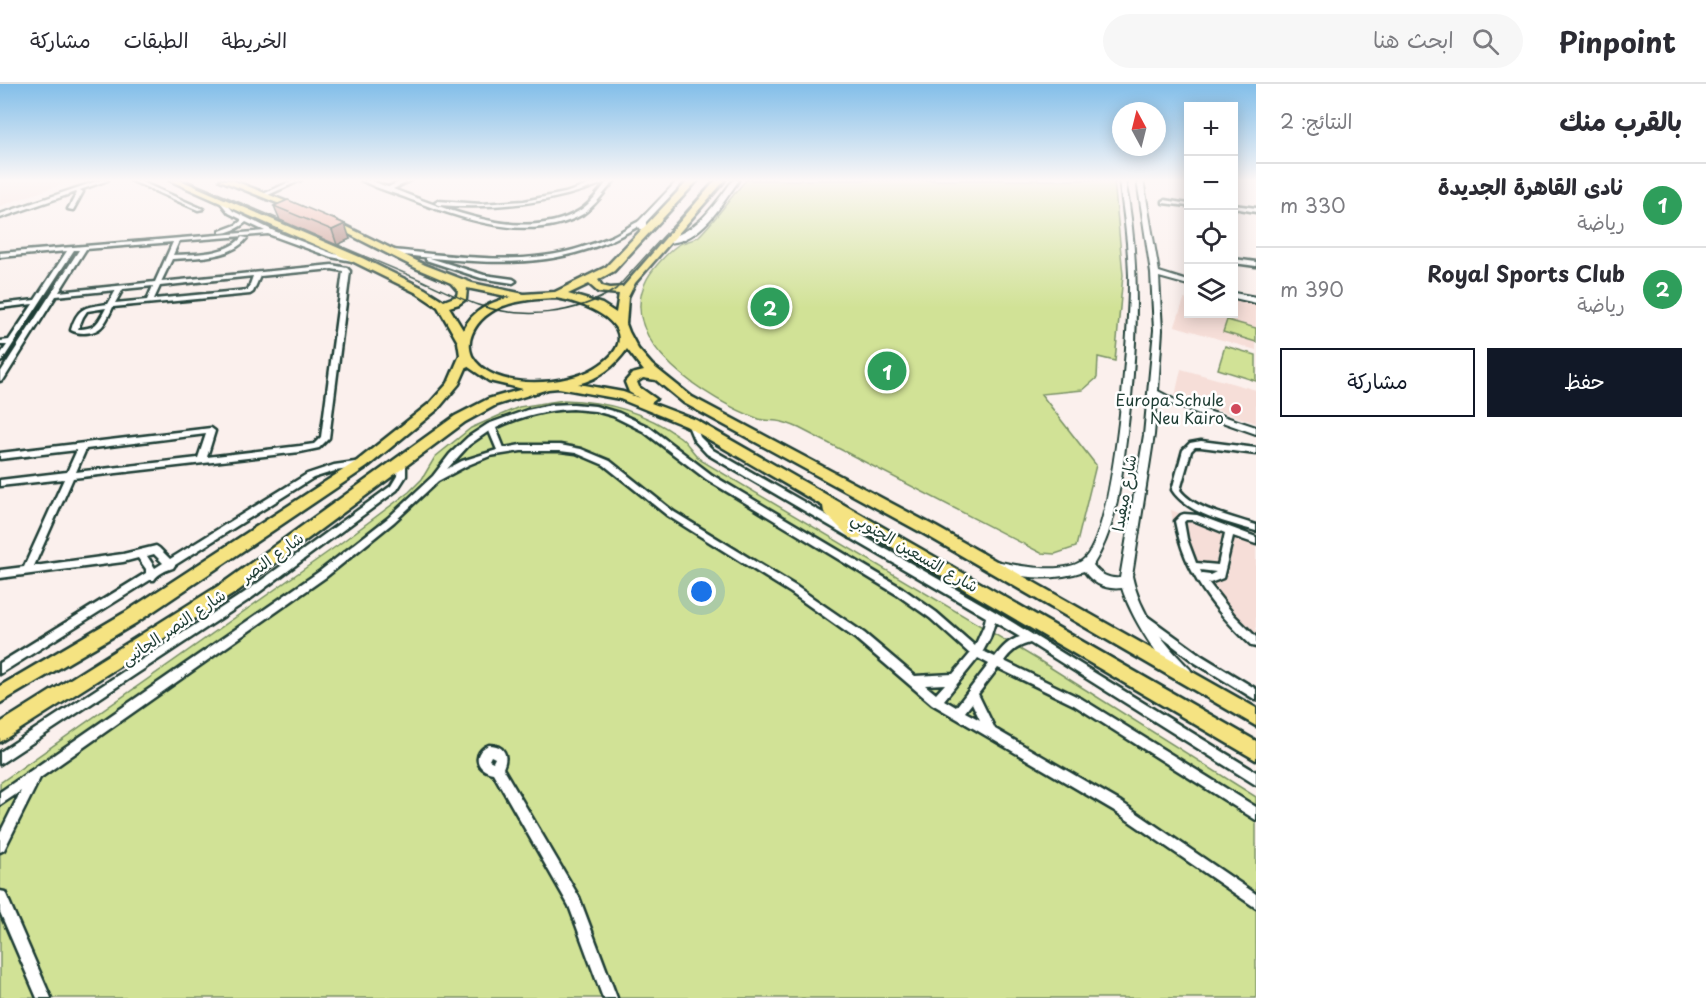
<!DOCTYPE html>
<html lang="ar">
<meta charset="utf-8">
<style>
body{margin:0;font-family:"Playpen Sans","Playpen Sans Arabic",sans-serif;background:#f7f7f7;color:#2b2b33;direction:rtl}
.controls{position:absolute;right:18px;top:18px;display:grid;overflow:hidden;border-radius:0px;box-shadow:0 3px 15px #0003}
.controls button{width:54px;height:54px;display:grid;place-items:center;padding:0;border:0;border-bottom:2px solid #e1e1e2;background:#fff;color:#2b2b33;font:30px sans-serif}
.compass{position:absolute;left:1112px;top:18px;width:54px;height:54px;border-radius:50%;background:#fff;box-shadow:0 3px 15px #0003;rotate:353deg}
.you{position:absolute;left:702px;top:508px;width:21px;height:21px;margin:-15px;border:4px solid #fff;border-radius:50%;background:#1a73e8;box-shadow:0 0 0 9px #1a73e833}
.badge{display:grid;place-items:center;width:39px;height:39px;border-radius:50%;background:#111827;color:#fff;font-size:20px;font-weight:700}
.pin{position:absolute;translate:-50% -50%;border:3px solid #fff;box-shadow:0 2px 6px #0006}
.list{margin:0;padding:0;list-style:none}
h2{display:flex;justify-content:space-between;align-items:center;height:78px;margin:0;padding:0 24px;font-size:26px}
h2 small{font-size:20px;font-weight:400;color:#7c7c81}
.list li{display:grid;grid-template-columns:39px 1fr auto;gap:18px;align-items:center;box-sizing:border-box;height:84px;padding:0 24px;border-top:2px solid #e1e1e2}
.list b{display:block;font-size:22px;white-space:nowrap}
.list p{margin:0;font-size:20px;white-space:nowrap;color:#7c7c81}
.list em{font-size:20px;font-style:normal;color:#7c7c81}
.actions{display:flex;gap:12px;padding:18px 24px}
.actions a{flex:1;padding:14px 0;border:2px solid #111827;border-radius:0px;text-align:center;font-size:21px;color:#111827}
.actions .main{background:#111827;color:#fff}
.icon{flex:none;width:33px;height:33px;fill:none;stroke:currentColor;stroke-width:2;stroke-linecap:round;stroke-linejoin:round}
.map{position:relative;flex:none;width:1256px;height:914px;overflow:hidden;direction:ltr}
header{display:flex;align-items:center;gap:36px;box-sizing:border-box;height:84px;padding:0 30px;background:#fff;border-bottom:2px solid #e1e1e2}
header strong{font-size:28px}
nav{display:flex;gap:33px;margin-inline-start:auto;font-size:21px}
.search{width:420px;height:54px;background:#f7f7f7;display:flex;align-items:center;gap:15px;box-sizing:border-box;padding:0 21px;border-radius:33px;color:#7c7c81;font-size:22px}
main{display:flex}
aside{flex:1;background:#fff}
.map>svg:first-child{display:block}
.built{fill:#f6ded8}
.green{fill:#d1e296;stroke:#789065;stroke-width:1.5}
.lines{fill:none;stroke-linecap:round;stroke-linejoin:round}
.minor-casing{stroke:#1f3d34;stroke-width:5}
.tertiary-casing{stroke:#1f3d34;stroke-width:4}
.primary-casing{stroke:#1f3d34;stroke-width:5}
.minor{fill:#fff;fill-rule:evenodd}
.tertiary{fill:#fff;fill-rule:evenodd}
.primary{fill:#f5e382;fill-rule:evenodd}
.rail{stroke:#1f3d34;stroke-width:1.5}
.wall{fill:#cb9a8f;stroke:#1f3d34;stroke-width:1.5}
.shaded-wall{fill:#a57d74;stroke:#1f3d34;stroke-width:1.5}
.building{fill:#ecb3a6;stroke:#1f3d34;stroke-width:1.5}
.poi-dot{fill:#d1495b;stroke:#fff;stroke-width:2}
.labels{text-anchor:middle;stroke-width:5;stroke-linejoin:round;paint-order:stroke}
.poi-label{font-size:16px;fill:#1f3d34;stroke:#fff;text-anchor:end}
.street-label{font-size:16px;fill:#1f3d34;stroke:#fff}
</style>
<header>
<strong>Pinpoint</strong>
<div class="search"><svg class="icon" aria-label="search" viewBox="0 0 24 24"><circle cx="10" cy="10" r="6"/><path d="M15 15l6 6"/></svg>ابحث هنا</div>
<nav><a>الخريطة</a><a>الطبقات</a><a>مشاركة</a></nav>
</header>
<main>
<aside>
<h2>بالقرب منك<small>النتائج: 2</small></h2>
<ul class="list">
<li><span class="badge" style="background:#2e9e5b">1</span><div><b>نادى القاهرة الجديدة</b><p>رياضة</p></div><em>330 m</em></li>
<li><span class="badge" style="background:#2e9e5b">2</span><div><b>Royal Sports Club</b><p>رياضة</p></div><em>390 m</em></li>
</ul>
<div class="actions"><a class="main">حفظ</a><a>مشاركة</a></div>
</aside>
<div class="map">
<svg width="1256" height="914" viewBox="0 0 1256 914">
<rect width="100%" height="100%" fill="#fbf0ed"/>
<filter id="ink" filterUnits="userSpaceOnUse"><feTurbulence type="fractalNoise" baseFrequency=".0167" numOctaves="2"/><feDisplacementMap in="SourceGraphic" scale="12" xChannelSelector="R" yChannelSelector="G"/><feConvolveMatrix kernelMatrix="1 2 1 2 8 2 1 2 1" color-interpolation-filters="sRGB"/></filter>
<g filter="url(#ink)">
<path class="built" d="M 0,96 L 75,96 L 0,122 Z
M 1234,214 L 1256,220 L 1256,266 L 1175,242 L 1184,215 L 1188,216 L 1188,230 L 1234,230 Z
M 1181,285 L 1256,306 L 1256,339 L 1175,312 Z
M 1171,426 L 1256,458 L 1256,561 L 1211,519 L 1187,480 L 1174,445 Z"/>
<path class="green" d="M 746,96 L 1114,96 L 1123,191 L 1115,277 L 1098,273 L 1097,294 L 1083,306 L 1041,310 L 1096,381 L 1076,463 L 1055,470 L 1041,469 L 799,344 C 792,341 785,338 777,337 C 772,336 765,337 759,335 C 711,317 613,259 647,195 C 653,184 668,168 678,161 C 685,157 693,157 699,152 C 716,135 730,114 746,96 Z
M 1227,236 L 1256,244 L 1256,258 L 1223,248 Z
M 1225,262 L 1256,271 L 1256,297 L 1218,285 Z
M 564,316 C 606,317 645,328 680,353 C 689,360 693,370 702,377 L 1040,577 L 1256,713 L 1256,914 L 0,914 L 0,699 L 338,461 L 409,408 L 422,395 L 435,373 L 471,344 L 519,323 Z"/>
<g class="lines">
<defs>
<path id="minor" d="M 100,96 L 108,96 L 80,106 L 83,108 L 73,126 L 68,125 L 77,109 L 76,108 L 0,134 L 0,130 Z
M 130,96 L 137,96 L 203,125 L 198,126 Z
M 294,96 L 301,96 L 266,112 L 261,111 Z
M 361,96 L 369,96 L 388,103 L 404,96 L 411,96 L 393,105 C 446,125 525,160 579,127 C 591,120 599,107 608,97 C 553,120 497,125 438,121 L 435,119 L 438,117 L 481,120 L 524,117 L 565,109 L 603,96 L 615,96 C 605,107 595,122 583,130 C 530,161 456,133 404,113 C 390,108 374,103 361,96 Z
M 1165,116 L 1188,120 L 1188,122 L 1163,119 L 1163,117 Z
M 224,117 L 233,127 L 274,147 L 334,170 L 358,174 L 361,176 L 358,178 L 331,173 L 268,150 L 179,157 L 173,171 C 195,170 227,171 242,153 L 247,154 C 231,175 196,173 172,175 L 161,198 L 332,181 L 347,184 L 350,187 L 329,354 L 319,364 L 300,368 L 73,394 L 34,482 L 123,470 L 156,462 L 159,464 L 170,475 L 307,390 L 334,381 L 362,377 L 366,380 L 362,383 L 335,387 L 313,394 L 175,481 L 173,484 C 167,486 158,489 154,496 L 150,496 L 0,590 L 0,579 L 146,489 L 146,485 L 138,474 L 123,478 L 0,494 L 0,486 L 24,483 L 64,395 L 0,402 L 0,396 L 67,388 L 77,366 L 0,375 L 0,369 L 211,344 L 215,347 L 207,373 L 300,362 L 314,360 L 321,353 L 343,187 L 332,185 L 260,192 L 253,208 L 250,210 L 113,223 C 110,229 107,236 103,241 C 96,250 80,251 71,246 C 78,222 86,223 108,220 L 116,206 L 56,212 L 4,295 L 0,297 L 0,289 L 79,166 L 74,166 L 2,277 L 0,278 L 0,271 L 7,261 L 0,261 L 0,257 L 9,256 L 33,220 L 0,224 L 0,220 L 35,216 L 67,167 L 0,173 L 0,169 L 265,147 L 246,138 C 239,144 229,149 220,149 L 220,147 L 236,141 L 241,137 L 241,135 L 229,129 L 221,119 ZM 173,158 L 155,198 L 59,208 L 86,165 ZM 253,192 L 248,206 L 154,215 L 160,202 ZM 153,202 L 147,216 L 115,219 L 123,205 ZM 106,224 C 98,239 96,245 78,245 L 83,233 L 87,227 ZM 206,350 L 198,374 L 76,388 L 86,365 ZM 154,470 L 163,479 L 155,484 L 147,472 Z
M 1234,121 L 1256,124 L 1256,128 L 1234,124 Z
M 642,136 L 645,138 L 644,139 C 625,150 606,160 585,166 C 524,186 456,176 393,170 L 390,168 L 393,166 C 455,172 523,183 583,163 C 593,160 604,156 613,152 C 623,147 632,140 642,136 Z
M 426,174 L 430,174 L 484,191 L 513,195 L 516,197 L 513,199 L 481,194 L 426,176 Z
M 1234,175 L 1256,178 L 1256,182 L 1234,179 Z
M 573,320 L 595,322 L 619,329 L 649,343 L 712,391 L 902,504 L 936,528 L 975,562 L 984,542 L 986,533 L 707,370 L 694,356 L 687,339 L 691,336 L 694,337 L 700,353 L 713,366 L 994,527 L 1256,688 L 1256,701 L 1030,559 C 1018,562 1011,567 1004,577 L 1082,615 L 1256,723 L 1256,736 L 1074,621 L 998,584 L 978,610 L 995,645 L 1121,718 L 1256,810 L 1256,824 L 1113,726 L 932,620 L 856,555 L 791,509 L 668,432 L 604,381 L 576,369 L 560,367 L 521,367 L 490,372 L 468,381 L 438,397 L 394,438 L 326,493 L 40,694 L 4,766 L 0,768 L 0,749 L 21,707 L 0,721 L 0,708 L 320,487 L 388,434 L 433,392 L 450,370 L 468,353 L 488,340 L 527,326 L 551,321 ZM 573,325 L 595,327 L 613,332 L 643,347 L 706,395 L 896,510 L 930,534 L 970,570 L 953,590 L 915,592 L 864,549 L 797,503 L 674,428 L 610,377 L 581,365 L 560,361 L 521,361 L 504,364 L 496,344 C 521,332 545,326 573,325 ZM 489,347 L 497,366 L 462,377 L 447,385 L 469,361 ZM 995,538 L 1020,553 C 1009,556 1002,564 995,573 L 983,567 L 990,554 ZM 978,574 L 989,580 L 956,623 L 944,616 ZM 945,600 L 936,610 L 925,601 ZM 972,619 L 980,636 L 965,628 Z
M 1201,357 L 1256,364 L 1256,370 L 1201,363 L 1195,363 L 1191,367 L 1180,406 C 1195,426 1233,433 1256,441 L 1256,447 C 1229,439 1187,430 1172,406 L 1183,366 L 1190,359 Z
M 402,375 L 406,378 L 406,392 L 397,406 L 250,515 L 0,680 L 0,668 L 244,509 L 391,402 L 397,392 L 398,378 Z
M 1184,430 L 1197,431 L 1256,453 L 1256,460 L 1233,452 L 1223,494 L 1210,499 L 1208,498 L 1234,531 L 1256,553 L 1256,563 L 1252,562 C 1214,526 1185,490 1175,437 L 1181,431 ZM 1186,436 L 1193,436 L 1225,449 L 1218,481 L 1196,479 L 1187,455 L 1184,438 ZM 1200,486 L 1216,488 L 1210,491 L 1202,490 Z
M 1144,530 L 1202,572 L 1256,605 L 1256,616 L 1194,578 L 1141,537 L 1139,534 L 1141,531 Z
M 489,661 C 504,661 509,671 503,684 L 579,813 L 617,914 L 603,914 L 569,822 L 493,689 C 475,686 472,668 489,661 ZM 491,672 L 495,674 L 493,678 L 489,676 Z
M 0,807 L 5,808 L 51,914 L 37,914 L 0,828 Z"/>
<path id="tertiary" d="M 678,96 L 685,96 L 646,138 L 646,142 L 650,147 L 643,149 L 638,143 L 638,138 Z
M 733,96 L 739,96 C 722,120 700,160 665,159 L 665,155 C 698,148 714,121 733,96 Z
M 1119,96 L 1125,96 C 1142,185 1137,275 1125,364 C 1120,405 1115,446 1093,481 C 1101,491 1108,495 1120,494 L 1144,351 L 1154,246 L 1151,189 L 1137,96 L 1143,96 L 1159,188 L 1188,197 L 1188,201 L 1159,193 L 1162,246 L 1158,307 L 1175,316 L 1256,343 L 1256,350 L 1157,315 L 1154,351 L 1132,492 C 1140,530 1163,558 1190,585 L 1192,589 L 1190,593 L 1185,595 C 1162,587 1129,528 1122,504 C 1106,506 1093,500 1084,487 C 1054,497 1021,495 992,485 L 990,482 L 992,479 L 996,477 C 1017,482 1068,492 1085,474 C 1116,442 1130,241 1129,191 C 1128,159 1124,128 1119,96 Z
M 1234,209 L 1256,213 L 1256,219 L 1234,214 Z"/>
<path id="primary" d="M 169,96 L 180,96 L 362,174 L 425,205 L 444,217 L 457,212 L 458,207 L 451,199 L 418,185 L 325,138 L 333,136 L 425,181 L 472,199 L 524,210 L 555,208 L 606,183 L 689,96 L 698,96 L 614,187 L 598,196 L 602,202 L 610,204 L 623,203 L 716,96 L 725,96 L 635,199 L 628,213 L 626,240 L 629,248 L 638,265 L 652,281 L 692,313 L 936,443 L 1256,624 L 1256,642 L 926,451 L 684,319 L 656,296 L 643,294 L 637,298 L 639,303 L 656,315 L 651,319 L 696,336 L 1256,657 L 1256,676 L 856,442 L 862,450 L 860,454 L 850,454 L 824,428 L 823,422 L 686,342 L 620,315 L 559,304 L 548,305 L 496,321 L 465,338 L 235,509 L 0,658 L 0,639 L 223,499 L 455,332 L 488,315 L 523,305 L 489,297 L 467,282 L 459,300 L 438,325 L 367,383 L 136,539 L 0,619 L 0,602 L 124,529 L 357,377 L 430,319 L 448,299 L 460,271 L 458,258 L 438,223 L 417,209 L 354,178 ZM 589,200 L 598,208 L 619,210 L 616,229 L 602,220 L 568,210 ZM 467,204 L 511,213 C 491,218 473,226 463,246 L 449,223 L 459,220 L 466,215 ZM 556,214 C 594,220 652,249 595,284 C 566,302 492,308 472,272 C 469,265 469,257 472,250 C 486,218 526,215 556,214 ZM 627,265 L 644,287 L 632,290 L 625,298 L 629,308 L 639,314 L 623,308 L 578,300 C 600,294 614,283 627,265 Z
M 220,96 L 232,96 L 305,125 L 297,127 Z"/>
</defs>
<use href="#minor" class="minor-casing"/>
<use href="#tertiary" class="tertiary-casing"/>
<use href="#primary" class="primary-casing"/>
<use href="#minor" class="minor"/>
<use href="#tertiary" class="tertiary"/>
<use href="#primary" class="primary"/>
<path class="rail" d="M 187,96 L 281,136
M 338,161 C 366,173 395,185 423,197 C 441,205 460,215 478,221 C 524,236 576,231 616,205 L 714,96"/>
</g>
<path class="wall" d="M 288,116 L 350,155 L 337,161 L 280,136 L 274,122 Z"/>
<path class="shaded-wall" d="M 345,140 L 350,155 L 337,161 L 332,146 Z"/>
<path class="building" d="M 288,116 L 345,140 L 332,146 L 274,122 Z"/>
</g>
<linearGradient id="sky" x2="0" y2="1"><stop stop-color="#82bee9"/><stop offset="0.43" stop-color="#fdf8f7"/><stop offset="1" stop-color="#fdf8f7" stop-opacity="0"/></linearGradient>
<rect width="1256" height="224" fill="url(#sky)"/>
<circle class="poi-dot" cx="1236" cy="325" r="6"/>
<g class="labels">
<g class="poi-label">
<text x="1224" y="322">Europa Schule<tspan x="1224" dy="18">Neu Kairo</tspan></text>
</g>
<g class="street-label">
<text transform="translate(1124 409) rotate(-80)" y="6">شارع ميفيدا</text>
<text transform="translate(915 468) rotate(30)" y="6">شارع التسعين الجنوبي</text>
<text transform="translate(272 473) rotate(-36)" y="6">شارع النصر</text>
<text transform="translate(173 543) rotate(-34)" y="6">شارع النصر الجانبى</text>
</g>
</g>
</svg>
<div class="controls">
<button>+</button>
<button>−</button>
<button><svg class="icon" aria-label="locate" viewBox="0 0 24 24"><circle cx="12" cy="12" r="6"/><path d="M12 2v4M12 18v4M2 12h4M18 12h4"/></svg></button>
<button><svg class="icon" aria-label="layers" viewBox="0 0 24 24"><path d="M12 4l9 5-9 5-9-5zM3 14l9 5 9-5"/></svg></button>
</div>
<svg class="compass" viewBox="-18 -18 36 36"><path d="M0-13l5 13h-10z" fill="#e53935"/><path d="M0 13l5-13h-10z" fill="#7c7c81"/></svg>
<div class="you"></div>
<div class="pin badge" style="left:887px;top:287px;background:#2e9e5b">1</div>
<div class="pin badge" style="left:770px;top:223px;background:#2e9e5b">2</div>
</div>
</main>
